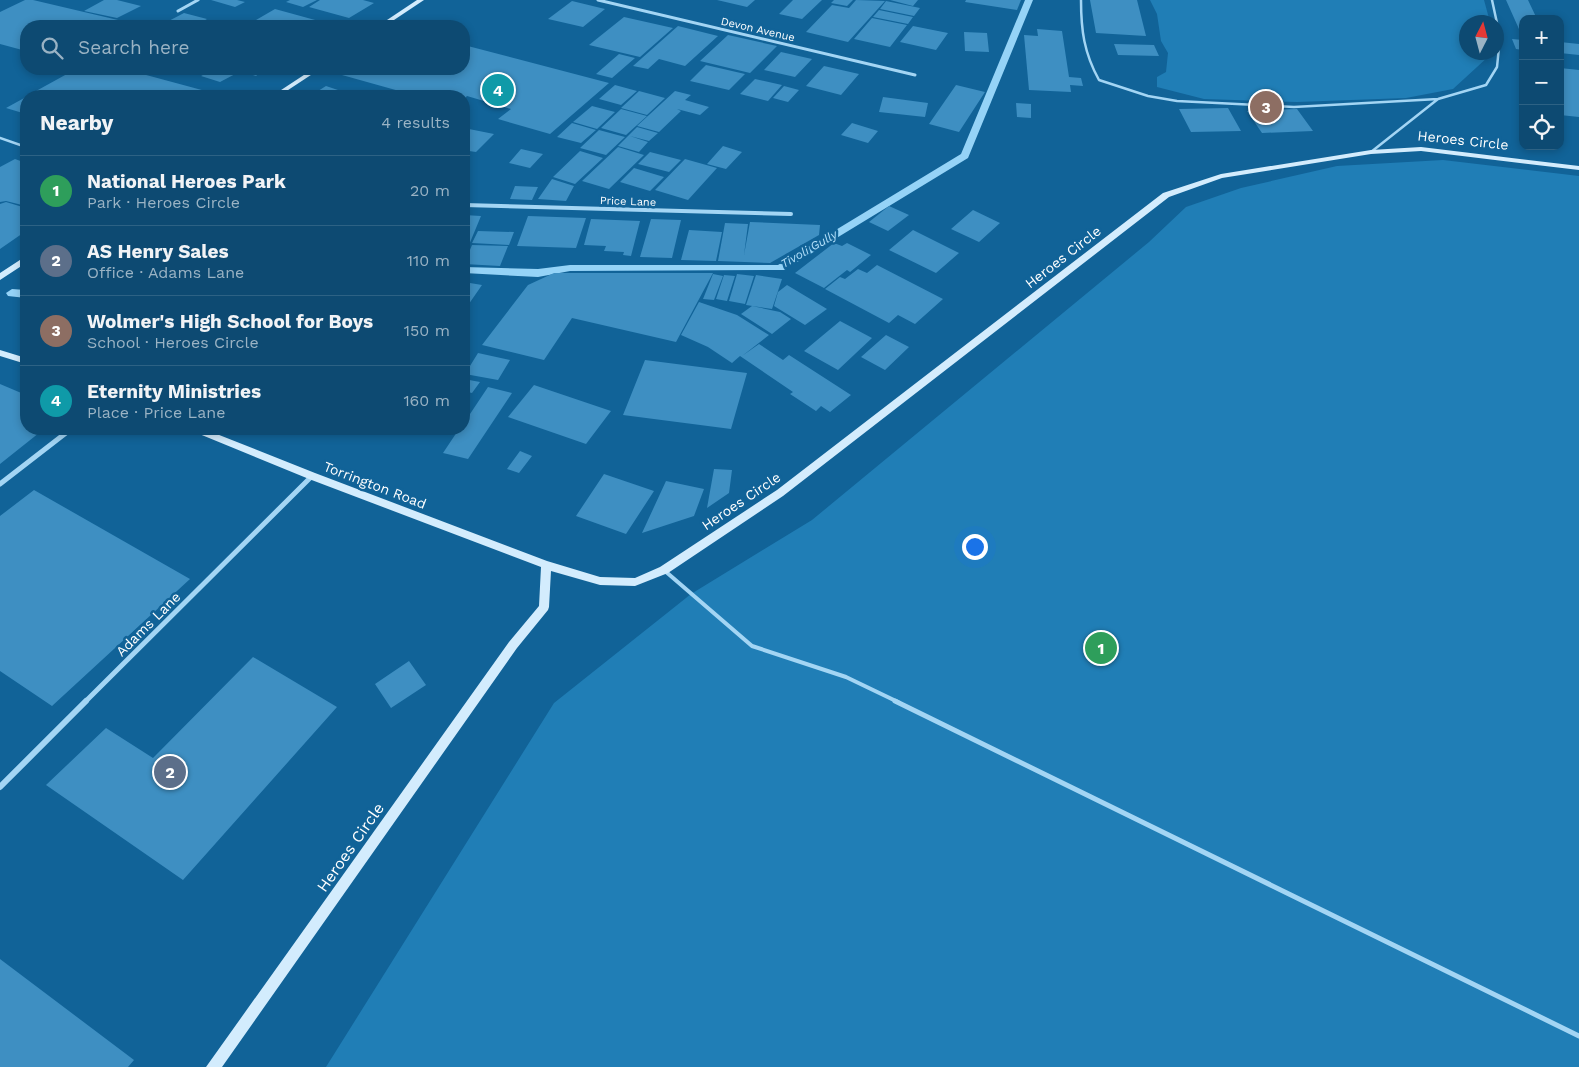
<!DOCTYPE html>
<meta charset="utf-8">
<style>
body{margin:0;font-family:"Work Sans",sans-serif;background:#1b547a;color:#f1f3f6}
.controls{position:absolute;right:15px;top:15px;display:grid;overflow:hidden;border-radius:10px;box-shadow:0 2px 8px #0003}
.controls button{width:45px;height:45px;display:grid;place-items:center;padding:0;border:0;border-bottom:1px solid #2d6284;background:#0d4a72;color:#f1f3f6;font:25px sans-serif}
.compass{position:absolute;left:1459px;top:15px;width:45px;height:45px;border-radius:50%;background:#0d4a72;box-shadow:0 2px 8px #0003;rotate:6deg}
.you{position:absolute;left:974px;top:546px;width:18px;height:18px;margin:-12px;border:4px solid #fff;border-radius:50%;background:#1a73e8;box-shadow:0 0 0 8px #1a73e833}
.badge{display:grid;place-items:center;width:32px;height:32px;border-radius:50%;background:#d6ab8b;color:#fff;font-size:16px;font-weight:700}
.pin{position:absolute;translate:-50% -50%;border:2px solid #fff;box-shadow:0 1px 5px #0006}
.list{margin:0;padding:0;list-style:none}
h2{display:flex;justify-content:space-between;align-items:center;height:65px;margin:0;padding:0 20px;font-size:21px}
h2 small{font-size:16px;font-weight:400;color:#9ab3c4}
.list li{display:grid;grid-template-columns:32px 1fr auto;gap:15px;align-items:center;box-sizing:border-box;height:70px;padding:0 20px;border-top:1px solid #2d6284}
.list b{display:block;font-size:19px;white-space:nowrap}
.list p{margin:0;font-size:16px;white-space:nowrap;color:#9ab3c4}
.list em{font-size:16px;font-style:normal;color:#9ab3c4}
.icon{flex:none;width:28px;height:28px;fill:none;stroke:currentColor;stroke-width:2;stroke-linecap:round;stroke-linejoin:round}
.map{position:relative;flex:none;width:1579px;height:1067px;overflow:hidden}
.search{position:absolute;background:#0d4a72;box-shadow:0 2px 8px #0003;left:20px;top:20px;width:450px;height:55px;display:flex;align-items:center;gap:12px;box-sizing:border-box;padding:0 18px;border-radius:20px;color:#9ab3c4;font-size:19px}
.panel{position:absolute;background:#0d4a72;box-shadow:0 2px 8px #0003;left:20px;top:90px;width:450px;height:345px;border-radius:20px}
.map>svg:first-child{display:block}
.green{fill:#207eb6}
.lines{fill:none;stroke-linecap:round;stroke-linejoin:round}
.stream{fill:#95d3f7;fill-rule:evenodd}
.building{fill:#3e8fc2}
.lane-far2{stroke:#a3d5f4;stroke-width:2.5}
.lane-far1{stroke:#a3d5f4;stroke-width:4}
.lane{stroke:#a3d5f4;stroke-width:5}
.street-far3{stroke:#a3d5f4;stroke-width:3}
.street-far2{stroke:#a3d5f4;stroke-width:4}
.street-far1{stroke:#a3d5f4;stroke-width:5}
.street{stroke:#a3d5f4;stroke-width:6}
.secondary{fill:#d3ecfd;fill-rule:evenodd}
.labels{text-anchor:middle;stroke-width:5;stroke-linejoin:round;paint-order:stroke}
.far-street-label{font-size:11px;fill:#fff;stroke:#116398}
.far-water-label{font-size:12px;font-style:italic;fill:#b3e0fa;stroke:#116398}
.street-label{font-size:14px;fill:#fff;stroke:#116398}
.near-street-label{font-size:16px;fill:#fff;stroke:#116398}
</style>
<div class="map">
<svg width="1579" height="1067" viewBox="0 0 1579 1067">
<rect width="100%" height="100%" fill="#116398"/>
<path class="green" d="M 1150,0 L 1484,0 L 1490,22 L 1466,22 L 1466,52 L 1489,53 L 1489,56 L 1453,89 L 1406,98 L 1297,102 L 1204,99 L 1157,87 L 1157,77 L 1166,72 L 1168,53 L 1161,41 L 1157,14 Z
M 1443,160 L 1579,176 L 1579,1067 L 326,1067 L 554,703 L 691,594 L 812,520 L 1149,242 L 1186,207 L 1241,188 L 1337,166 Z"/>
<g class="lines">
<path class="stream" d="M 1025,0 L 1033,0 L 968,158 L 784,270 L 570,271 L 538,277 L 464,273 L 464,267 L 538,269 L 570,265 L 778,265 L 961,154 Z
M 12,289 L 26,290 L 26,298 L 8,296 L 6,293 Z"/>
</g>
<path class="building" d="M 25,0 L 33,0 L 135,24 L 131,26 L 26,26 L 26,51 L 0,44 L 0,12 Z
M 104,0 L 117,0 L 141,6 L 117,18 L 84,11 Z
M 211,0 L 237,0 L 245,2 L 235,7 Z
M 290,0 L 317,0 L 303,7 L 286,2 Z
M 320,0 L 363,0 L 374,3 L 349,18 L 309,7 Z
M 717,0 L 755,0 L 747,7 Z
M 793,0 L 822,0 L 802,19 L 779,14 Z
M 834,0 L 853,0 L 847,6 L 831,3 Z
M 856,0 L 885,1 L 848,42 L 806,32 L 832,5 L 849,8 Z
M 890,0 L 918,0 L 913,6 Z
M 966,0 L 1021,0 L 1017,10 L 965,2 Z
M 1090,0 L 1137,0 L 1146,36 L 1096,33 Z
M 1506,0 L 1528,0 L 1537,19 L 1523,19 L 1523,38 Z
M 572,1 L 605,9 L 583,27 L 548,19 Z
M 886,1 L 920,8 L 914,16 L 880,9 Z
M 275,9 L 337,26 L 279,26 L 256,20 Z
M 879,10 L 913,17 L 908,24 L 873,17 Z
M 184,13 L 207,19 L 195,26 L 159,26 Z
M 624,17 L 673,28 L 640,57 L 589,45 Z
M 872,18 L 907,25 L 890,47 L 854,39 Z
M 254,20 L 273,26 L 243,26 Z
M 678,26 L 718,36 L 685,66 L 659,59 L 648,69 L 633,66 Z
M 913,26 L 948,33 L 936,50 L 900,42 Z
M 1037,29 L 1062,31 L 1069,77 L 1081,78 L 1083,86 L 1070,85 L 1071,92 L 1029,90 L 1024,35 L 1038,36 Z
M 964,32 L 987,33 L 989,52 L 965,51 Z
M 728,35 L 777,46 L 750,73 L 700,61 Z
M 1512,39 L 1523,40 L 1523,50 L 1516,49 Z
M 1560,42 L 1579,44 L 1579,55 L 1560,53 Z
M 1114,44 L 1154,45 L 1159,56 L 1118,55 Z
M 464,45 L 609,83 L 550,134 L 498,119 L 511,109 L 467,96 L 464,99 L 464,96 L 417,96 L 342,75 L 351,69 L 464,69 Z
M 781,52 L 812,59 L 795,77 L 764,70 Z
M 619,54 L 635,58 L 612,78 L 596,74 Z
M 706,65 L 745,74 L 729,90 L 690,81 Z
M 824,66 L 859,74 L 841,95 L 806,86 Z
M 1560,68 L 1579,70 L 1579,117 L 1560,115 Z
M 76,69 L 124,69 L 224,96 L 27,96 Z
M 214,69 L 230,69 L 239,72 L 220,82 L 201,76 Z
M 234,69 L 249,69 L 261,72 L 256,76 Z
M 755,79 L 782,85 L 768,101 L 740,94 Z
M 615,85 L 637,91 L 621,105 L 599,99 Z
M 956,85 L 985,92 L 959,132 L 929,124 Z
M 326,86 L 356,96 L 310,96 Z
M 784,86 L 799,90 L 788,102 L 773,98 Z
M 639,91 L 665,98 L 647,115 L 621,108 Z
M 675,91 L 691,95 L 685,100 L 709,107 L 700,115 L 677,109 L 681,111 L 659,132 L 637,126 Z
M 26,97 L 26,114 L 6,108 Z
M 883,97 L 928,103 L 925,117 L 879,112 Z
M 1016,103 L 1031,104 L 1031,118 L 1017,117 Z
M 592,106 L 615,112 L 597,129 L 573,122 Z
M 1228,108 L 1241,131 L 1191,132 L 1179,109 Z
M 621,109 L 647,116 L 626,135 L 601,128 Z
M 1297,109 L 1313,131 L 1262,133 L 1247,111 Z
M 572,123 L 596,130 L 581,143 L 557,137 Z
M 852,123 L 878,131 L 868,143 L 841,135 Z
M 637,127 L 658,133 L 649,141 L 630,136 L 648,142 L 639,152 L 618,146 Z
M 464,128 L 494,134 L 476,152 L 469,151 L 464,157 Z
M 599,130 L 625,137 L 606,155 L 580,148 Z
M 723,146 L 742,152 L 726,169 L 707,164 Z
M 618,147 L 644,155 L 609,189 L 582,181 Z
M 521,149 L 543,154 L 530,168 L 509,163 Z
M 580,151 L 603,158 L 575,184 L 553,177 Z
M 650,152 L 681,160 L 669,172 L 638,164 Z
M 15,159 L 26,163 L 26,206 L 6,201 L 0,202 L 0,167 Z
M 685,159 L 717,168 L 688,200 L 655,190 Z
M 634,168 L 664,177 L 650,191 L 620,182 Z
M 552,179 L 574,186 L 566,201 L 538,199 Z
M 515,186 L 538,187 L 532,200 L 510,199 Z
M 6,202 L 26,208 L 26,231 L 0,249 L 0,204 Z
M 889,206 L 909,215 L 888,231 L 869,222 Z
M 973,210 L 1000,223 L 979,242 L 951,229 Z
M 464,215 L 481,216 L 464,257 Z
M 528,216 L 586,218 L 576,248 L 517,246 Z
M 591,219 L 640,221 L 631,256 L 623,255 L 624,252 L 604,251 L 606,246 L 584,245 Z
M 651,219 L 681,220 L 672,258 L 640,257 Z
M 750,222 L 820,225 L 819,235 L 770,263 L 718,261 L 725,223 L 748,224 L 744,255 Z
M 689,230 L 722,232 L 716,261 L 681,260 Z
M 913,230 L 959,253 L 936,273 L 889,250 Z
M 478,231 L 514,232 L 509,245 L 472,243 Z
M 834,243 L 842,246 L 847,243 L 871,255 L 850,272 L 847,270 L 824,288 L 795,273 Z
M 472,245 L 508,246 L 500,266 L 464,264 Z
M 877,265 L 943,299 L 915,324 L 898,315 L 889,323 L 825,289 L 840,277 L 845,279 L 858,269 L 867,273 Z
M 554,273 L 713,273 L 676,342 L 572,318 L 544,360 L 482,345 L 528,285 Z
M 713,274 L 723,276 L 714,300 L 703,299 Z
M 737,274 L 754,276 L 745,304 L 729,301 Z
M 724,275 L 735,276 L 727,301 L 716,299 Z
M 756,275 L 782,279 L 772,309 L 746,305 Z
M 464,282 L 482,285 L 464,311 Z
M 787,285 L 827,309 L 805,325 L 774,306 L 778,292 Z
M 699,302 L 737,315 L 769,335 L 742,356 L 759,344 L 783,360 L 789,355 L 851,395 L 830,412 L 821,406 L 816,411 L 790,394 L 793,392 L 740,356 L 732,363 L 708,347 L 681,335 Z
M 752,306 L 780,312 L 791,319 L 772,334 L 741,314 Z
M 840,321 L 872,338 L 838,370 L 804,351 Z
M 886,335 L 909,347 L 885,370 L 861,357 Z
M 478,353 L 510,360 L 498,380 L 465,374 Z
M 645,360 L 747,373 L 731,429 L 623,415 Z
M 464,379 L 480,382 L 472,393 L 464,391 Z
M 0,384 L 26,395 L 26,429 L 44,429 L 0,464 Z
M 534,385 L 611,411 L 586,444 L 508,417 Z
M 488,387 L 512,393 L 468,459 L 443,453 L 459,429 L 464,429 L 464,423 Z
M 520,451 L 532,456 L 519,473 L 507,469 Z
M 714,469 L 732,470 L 729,493 L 707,508 Z
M 604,474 L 654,491 L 626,534 L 576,516 Z
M 666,481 L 704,489 L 694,516 L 642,533 Z
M 34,490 L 190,579 L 52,706 L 0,671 L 0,516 Z
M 253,657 L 337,707 L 183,880 L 46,785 L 106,728 L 153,758 Z
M 409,661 L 426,685 L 391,708 L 375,684 Z
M 0,959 L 134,1060 L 128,1067 L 0,1067 Z"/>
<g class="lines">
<path class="lane-far2" d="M 1081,0 C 1081,30 1084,53 1099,80 L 1148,96 L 1177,101 L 1294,107 L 1438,99 L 1486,85 L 1497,67 L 1500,37 L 1492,0
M 0,138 L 26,147
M 1371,152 L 1438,99"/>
<path class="lane-far1" d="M 665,571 L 752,646 L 846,677 L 898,702"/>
<path class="lane" d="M 895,701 L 1579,1036"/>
<path class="street-far3" d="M 598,0 L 915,75
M 178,11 L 198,0"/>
<path class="street-far2" d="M 464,205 L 791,214"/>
<path class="street-far1" d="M 0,484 L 71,429
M 85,702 L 312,476"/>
<path class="street" d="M 0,787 L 86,701"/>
<path class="secondary" d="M 417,0 L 424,0 L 385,26 L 378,26 Z
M 313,69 L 320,69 L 279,96 L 272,96 Z
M 1421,147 L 1579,166 L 1579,170 L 1421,151 L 1371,154 L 1222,178 L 1169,197 L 783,496 L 668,573 L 635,586 L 600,585 L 551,571 L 549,607 L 548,610 L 517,648 L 222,1067 L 206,1067 L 509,642 L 539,606 L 541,567 L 309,479 L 192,431 L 191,429 L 204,429 L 315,473 L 547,561 L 600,577 L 635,578 L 660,567 L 777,490 L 1163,193 L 1221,174 L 1371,150 Z
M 23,258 L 26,258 L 26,263 L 0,280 L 0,273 Z
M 0,350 L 26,358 L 26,364 L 0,356 Z"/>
</g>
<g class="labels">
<g class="far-street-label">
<text transform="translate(758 29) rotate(13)" y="4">Devon Avenue</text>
<text transform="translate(628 201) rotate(2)" y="4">Price Lane</text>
</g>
<g class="far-water-label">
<text transform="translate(809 249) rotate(-30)" y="4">Tivoli Gully</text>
</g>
<g class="street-label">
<text transform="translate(1463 140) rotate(6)" y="5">Heroes Circle</text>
<text transform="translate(1063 257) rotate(-38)" y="5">Heroes Circle</text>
<text transform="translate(375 485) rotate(21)" y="5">Torrington Road</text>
<text transform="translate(741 501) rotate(-34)" y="5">Heroes Circle</text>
<text transform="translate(148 624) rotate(-45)" y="5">Adams Lane</text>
</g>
<g class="near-street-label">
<text transform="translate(350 847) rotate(-55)" y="6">Heroes Circle</text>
</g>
</g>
</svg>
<div class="controls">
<button>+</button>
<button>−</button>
<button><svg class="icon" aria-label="locate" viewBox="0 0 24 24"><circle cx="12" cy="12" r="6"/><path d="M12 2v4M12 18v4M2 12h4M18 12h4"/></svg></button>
</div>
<svg class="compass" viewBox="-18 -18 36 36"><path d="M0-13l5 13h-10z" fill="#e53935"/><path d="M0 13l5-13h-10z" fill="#9ab3c4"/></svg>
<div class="you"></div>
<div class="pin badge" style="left:1101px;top:648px;background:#2e9e5b">1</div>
<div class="pin badge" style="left:170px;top:772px;background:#5c6f8a">2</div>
<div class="pin badge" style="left:1266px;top:107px;background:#8d6e63">3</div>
<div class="pin badge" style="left:498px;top:90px;background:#0f9aa8">4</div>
<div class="search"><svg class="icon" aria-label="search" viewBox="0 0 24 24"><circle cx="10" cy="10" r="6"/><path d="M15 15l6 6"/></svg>Search here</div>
<section class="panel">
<h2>Nearby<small>4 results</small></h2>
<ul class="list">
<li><span class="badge" style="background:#2e9e5b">1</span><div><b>National Heroes Park</b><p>Park · Heroes Circle</p></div><em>20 m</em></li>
<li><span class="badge" style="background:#5c6f8a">2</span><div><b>AS Henry Sales</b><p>Office · Adams Lane</p></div><em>110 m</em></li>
<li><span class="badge" style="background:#8d6e63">3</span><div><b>Wolmer's High School for Boys</b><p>School · Heroes Circle</p></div><em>150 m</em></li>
<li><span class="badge" style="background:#0f9aa8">4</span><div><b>Eternity Ministries</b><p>Place · Price Lane</p></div><em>160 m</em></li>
</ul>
</section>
</div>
